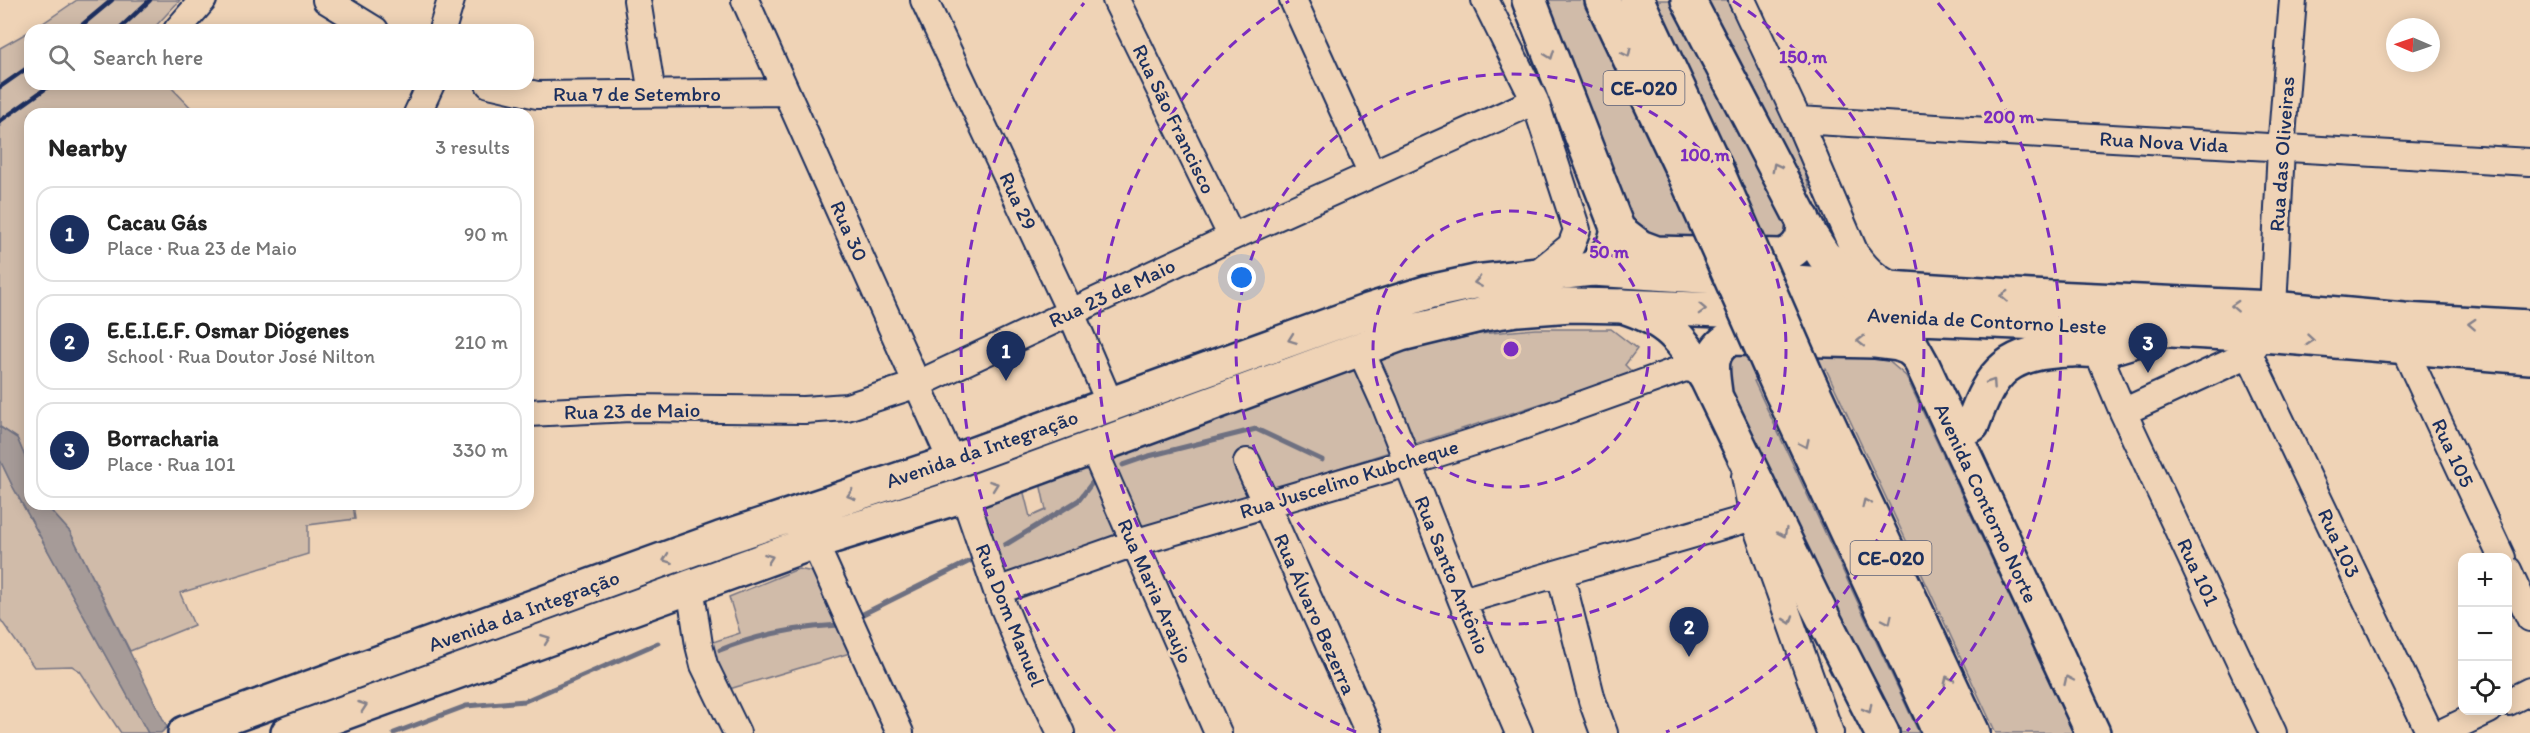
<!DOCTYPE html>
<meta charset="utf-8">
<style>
body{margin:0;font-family:Itim,sans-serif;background:#f6f6f6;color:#222}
.controls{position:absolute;right:18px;bottom:18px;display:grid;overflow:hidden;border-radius:12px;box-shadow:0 3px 15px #0003}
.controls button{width:54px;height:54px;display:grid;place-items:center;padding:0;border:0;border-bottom:2px solid #e0e0e0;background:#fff;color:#222;font:30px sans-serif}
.compass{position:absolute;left:2386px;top:18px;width:54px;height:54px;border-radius:50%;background:#fff;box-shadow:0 3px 15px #0003;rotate:272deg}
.you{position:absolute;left:1242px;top:278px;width:21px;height:21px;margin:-15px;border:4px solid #fff;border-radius:50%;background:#1a73e8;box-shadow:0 0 0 9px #1a73e833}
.badge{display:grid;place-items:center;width:39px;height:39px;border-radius:50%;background:#1b2f5e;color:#fff;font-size:20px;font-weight:700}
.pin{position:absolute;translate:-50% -50px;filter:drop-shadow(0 2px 3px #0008)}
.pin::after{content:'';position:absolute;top:32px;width:21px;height:18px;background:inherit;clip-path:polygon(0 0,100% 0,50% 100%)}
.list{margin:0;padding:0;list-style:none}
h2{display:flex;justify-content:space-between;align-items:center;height:78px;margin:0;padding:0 24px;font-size:26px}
h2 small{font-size:20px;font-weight:400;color:#767676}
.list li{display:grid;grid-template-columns:39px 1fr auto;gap:18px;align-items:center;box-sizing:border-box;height:96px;margin:0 12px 12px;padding:0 12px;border:2px solid #e0e0e0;border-radius:18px}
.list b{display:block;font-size:22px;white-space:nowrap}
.list p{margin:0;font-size:20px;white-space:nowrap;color:#767676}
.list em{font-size:20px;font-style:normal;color:#767676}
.icon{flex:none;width:33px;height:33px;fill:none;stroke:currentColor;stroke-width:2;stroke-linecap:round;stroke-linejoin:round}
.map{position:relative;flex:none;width:2530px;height:733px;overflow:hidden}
.search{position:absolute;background:#fff;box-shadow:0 3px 15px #0003;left:24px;top:24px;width:510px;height:66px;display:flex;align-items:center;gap:15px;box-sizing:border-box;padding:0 21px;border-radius:18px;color:#767676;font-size:22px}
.panel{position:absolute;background:#fff;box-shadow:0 3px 15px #0003;left:24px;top:108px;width:510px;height:402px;border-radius:18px}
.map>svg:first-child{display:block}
.green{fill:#d0bba9;stroke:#767584;stroke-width:1.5}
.water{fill:#a69b98;stroke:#6e7081;stroke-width:1.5}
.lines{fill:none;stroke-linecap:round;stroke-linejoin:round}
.stream{stroke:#6e7081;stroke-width:5}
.minor-casing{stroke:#1b2f5e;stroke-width:30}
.major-casing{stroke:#1b2f5e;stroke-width:38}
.highway-casing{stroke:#1b2f5e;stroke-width:38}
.minor{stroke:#efd3b6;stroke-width:26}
.major{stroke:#efd3b6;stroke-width:33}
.highway{stroke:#efd3b6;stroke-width:33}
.rail{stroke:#1b2f5e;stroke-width:4.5}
.highway-bridge-casing{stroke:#1b2f5e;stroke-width:38;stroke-linecap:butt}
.highway-bridge{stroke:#efd3b6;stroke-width:33}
.oneway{stroke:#85818a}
.ring{fill:none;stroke:#7b2cbf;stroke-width:3;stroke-dasharray:10 8}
.labels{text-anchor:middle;stroke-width:6;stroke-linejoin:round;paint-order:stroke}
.shield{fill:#efd3b6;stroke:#5b6078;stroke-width:1.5}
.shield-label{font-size:20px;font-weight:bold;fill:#1b2f5e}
.street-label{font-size:21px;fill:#1b2f5e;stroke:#efd3b6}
.centre{fill:#7b2cbf;stroke:#efd3b6;stroke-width:3}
.ring-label{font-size:18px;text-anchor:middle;font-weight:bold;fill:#7b2cbf;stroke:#efd3b6;stroke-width:6;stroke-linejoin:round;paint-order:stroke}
</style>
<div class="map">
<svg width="2530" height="733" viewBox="0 0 2530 733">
<rect width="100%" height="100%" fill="#efd3b6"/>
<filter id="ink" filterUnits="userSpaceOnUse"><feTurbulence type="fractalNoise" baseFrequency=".0167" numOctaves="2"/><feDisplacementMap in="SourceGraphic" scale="12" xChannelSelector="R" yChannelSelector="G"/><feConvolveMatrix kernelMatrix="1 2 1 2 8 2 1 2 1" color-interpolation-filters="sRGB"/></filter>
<g filter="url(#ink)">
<path class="green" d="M 77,0 L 180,0 L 152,30 L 33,30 Z
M 1516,0 L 1731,0 L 1795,142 L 1809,186 L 1808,207 L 1800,242 L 1644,239 L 1597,176 Z
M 30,31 L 30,84 L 168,84 L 197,114 L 30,114 L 30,470 L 17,438 L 0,427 L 0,48 Z
M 1535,329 L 1611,329 L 1637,349 L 1625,365 L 1634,374 L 1270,490 L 1144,526 L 1137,523 L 1108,459 L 1403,351 L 1479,334 Z
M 1735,348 L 1834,351 L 1886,359 L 1906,376 L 2073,733 L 1996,733 L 1826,369 L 1754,381 L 1919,733 L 1893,733 L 1744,422 L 1724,375 Z
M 0,460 L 13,487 L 148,733 L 121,733 L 80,671 L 72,666 L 34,667 L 0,619 Z
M 1084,464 L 1091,470 L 1118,535 L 1004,574 L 980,508 L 981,503 L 1023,489 L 1030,517 L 1046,510 L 1040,483 Z
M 45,504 L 353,504 L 355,519 L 308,525 L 308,554 L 180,593 L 194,625 L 130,651 L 70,532 Z
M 798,569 L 813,572 L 821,583 L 850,653 L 726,690 L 714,667 L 713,642 L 740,633 L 729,597 Z"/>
<path class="water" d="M 0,427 L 17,438 L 29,466 L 30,504 L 45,504 L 70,532 L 167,727 L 161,733 L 148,733 L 13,487 L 0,460 Z"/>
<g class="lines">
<path class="stream" d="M 1123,465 L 1149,456 L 1256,429 L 1322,460
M 1005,545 L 1079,500 L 1095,479
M 859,616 L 970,561
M 720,650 C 757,635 800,627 839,625
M 394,733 L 466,706 L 525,701 L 658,643"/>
<defs>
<path id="minor" d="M 326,0 L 375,30
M 637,0 L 652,94
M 745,0 L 952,462
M 924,0 L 1071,313 L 1110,404
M 1116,0 L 1232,237
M 1293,0 L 1372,174
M 1485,0 L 1535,101 L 1577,230 L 1571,246 L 1536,274
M 1742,0 L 1798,120 L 1855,253 C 1867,269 1877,280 1897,287
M 177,30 L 203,0
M 442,30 L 451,0
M 489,84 L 537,95 L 786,92
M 417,114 L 431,84
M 1798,120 L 2530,162
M 2273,308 L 2281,149 L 2293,0
M 2404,348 L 2502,558
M 1360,349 L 1384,402 L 1462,601 L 1519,733
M 2097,350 L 2123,412 L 2273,733
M 2249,354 L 2430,733
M 2123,412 L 2249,354 L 2259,340
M 528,413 L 630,408 L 804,410 L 847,407 L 918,384 L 1232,237 L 1535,101
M 1093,448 L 1218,733
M 1247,462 L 1369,733
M 1745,476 L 1753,517 L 1830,733
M 964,495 L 997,591 L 1023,654 L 1061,733
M 814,542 L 900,733
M 2508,570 L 2530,618
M 1560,573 L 1592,700 L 1604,733
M 690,586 L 699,645 L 704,665 L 737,733
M 997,591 L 1134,543 L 1407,463 L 1511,430 L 1685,368 L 1701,370
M 1462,601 L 1753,517
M 2508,702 L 2530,691
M 2441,733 L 2489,710"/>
<path id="major" d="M 1902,328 L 1922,364 L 2093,733
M 1972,425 C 1992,369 2008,352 2070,350 C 2079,349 2089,351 2098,350 C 2113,348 2128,342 2143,338
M 185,733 L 720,539 L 952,462 L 1368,311 L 1429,292 L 1475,282 L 1592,269 L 2030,297 L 2273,308 L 2404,320 L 2530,327
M 288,733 L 814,542 L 964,495 L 1401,334 L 1484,314 L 1518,309 L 1571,305 L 1623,306 L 2063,324 L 2262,335 L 2530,357"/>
<path id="highway" d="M 1529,0 L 1618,230 L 1640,247 L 1656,253 L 1782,256 C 1799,251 1806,236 1803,219
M 1602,0 L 1686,177
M 1637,0 L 1716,169
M 1688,0 L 1811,236 L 1824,256 L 1861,288
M 1592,269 L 1613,247 L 1618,230
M 1623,306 C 1671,321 1681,339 1707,379 L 1812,596 L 1882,733
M 1810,384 L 1973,733
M 1781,391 L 1940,733
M 1715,393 C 1712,369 1707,351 1731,338 L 1874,341 L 1898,344 L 1909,348 L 1916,354"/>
</defs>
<use href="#minor" class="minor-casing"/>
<use href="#major" class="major-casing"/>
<use href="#highway" class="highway-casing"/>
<use href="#minor" class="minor"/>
<use href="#major" class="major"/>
<use href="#highway" class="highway"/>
<path class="rail" d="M 76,30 L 112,0
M 118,30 L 150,0
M 0,87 L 30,66
M 0,121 L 52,84"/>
<defs>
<path id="highway-bridge" d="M 1716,169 L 1810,384
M 1686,177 L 1781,391"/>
</defs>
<use href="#highway-bridge" class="highway-bridge-casing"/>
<use href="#highway-bridge" class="highway-bridge"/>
</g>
<defs><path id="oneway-chevron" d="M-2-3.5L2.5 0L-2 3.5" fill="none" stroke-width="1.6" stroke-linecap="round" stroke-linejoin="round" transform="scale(1.5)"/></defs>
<g class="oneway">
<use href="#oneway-chevron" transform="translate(1627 53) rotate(64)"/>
<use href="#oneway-chevron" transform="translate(1550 55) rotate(69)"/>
<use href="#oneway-chevron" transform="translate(1776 167) rotate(-118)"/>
<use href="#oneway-chevron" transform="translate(1478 282) rotate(171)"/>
<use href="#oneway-chevron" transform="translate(2004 296) rotate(-177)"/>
<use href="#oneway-chevron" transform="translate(2235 306) rotate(-177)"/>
<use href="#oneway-chevron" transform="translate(1702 309) rotate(2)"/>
<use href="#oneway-chevron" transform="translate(2472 324) rotate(-177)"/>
<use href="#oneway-chevron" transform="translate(1292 339) rotate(160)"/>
<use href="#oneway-chevron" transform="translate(2310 340) rotate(5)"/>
<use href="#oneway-chevron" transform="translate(1861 341) rotate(-179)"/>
<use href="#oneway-chevron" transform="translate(1992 383) rotate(-56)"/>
<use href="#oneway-chevron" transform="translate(1805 444) rotate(65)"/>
<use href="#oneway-chevron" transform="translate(994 485) rotate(-20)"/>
<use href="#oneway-chevron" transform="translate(851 495) rotate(162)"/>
<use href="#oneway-chevron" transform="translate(1866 503) rotate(-115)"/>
<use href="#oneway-chevron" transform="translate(1783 533) rotate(65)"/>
<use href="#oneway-chevron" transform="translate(769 558) rotate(-20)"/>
<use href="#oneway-chevron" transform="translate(667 559) rotate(160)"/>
<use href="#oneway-chevron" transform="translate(1789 620) rotate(71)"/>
<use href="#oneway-chevron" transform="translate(1888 620) rotate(65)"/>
<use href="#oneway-chevron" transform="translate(546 639) rotate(-20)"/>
<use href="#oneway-chevron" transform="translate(1948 680) rotate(-115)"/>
<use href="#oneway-chevron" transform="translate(2068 680) rotate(-115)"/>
<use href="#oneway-chevron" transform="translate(363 706) rotate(-19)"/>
<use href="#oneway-chevron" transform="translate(1868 709) rotate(62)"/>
</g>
</g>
<g class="ring">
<circle cx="1511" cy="349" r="138"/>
<circle cx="1511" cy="349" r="275"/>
<path d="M1356 732A413 413 0 0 1 1289 1M1733 1A413 413 0 0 1 1666 732"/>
<path d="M1115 731A550 550 0 0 1 1084 3M1938 3A550 550 0 0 1 1907 731"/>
</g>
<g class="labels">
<g class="shield">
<rect x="1603.5" y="71" width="81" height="34" rx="4.5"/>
<rect x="1850.5" y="541" width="81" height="34" rx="4.5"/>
</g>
<g class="shield-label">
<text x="1644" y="95">CE-020</text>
<text x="1891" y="565">CE-020</text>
</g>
<g class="street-label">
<text x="637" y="101">Rua 7 de Setembro</text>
<text transform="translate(1174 119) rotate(64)" y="7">Rua São Francisco</text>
<text transform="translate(2164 142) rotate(3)" y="7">Rua Nova Vida</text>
<text transform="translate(2282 154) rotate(-86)" y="7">Rua das Oliveiras</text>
<text transform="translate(1018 201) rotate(65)" y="7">Rua 29</text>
<text transform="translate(849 231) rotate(66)" y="7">Rua 30</text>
<text transform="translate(1112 293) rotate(-25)" y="7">Rua 23 de Maio</text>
<text transform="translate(1987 321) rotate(3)" y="7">Avenida de Contorno Leste</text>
<text transform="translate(632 411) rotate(-1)" y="7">Rua 23 de Maio</text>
<text transform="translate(982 449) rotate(-19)" y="7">Avenida da Integração</text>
<text transform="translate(2453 453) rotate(65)" y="7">Rua 105</text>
<text transform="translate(1349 479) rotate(-17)" y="7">Rua Juscelino Kubcheque</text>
<text transform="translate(1986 503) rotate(65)" y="7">Avenida Contorno Norte</text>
<text transform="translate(2339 543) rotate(65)" y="7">Rua 103</text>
<text transform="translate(2198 572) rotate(65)" y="7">Rua 101</text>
<text transform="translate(1452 575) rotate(68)" y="7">Rua Santo Antônio</text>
<text transform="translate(1155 591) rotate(66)" y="7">Rua Maria Araujo</text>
<text transform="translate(524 611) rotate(-20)" y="7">Avenida da Integração</text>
<text transform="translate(1315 614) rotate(66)" y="7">Rua Álvaro Bezerra</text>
<text transform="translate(1010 615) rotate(68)" y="7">Rua Dom Manuel</text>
</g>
</g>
<circle cx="1511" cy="349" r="9" class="centre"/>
<g class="ring-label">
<text x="1803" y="63">150 m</text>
<text x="2009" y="123">200 m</text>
<text x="1705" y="161">100 m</text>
<text x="1609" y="258">50 m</text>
</g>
</svg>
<div class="controls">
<button>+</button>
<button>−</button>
<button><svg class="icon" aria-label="locate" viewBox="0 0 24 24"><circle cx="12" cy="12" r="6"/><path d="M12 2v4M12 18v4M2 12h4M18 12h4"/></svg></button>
</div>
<svg class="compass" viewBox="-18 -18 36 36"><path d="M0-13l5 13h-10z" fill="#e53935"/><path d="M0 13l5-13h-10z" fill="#767676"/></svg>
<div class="you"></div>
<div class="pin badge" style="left:1006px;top:381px">1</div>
<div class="pin badge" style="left:1689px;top:657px">2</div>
<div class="pin badge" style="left:2148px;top:373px">3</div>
<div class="search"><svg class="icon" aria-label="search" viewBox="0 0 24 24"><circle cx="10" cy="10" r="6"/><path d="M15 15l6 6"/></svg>Search here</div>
<section class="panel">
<h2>Nearby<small>3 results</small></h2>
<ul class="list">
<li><span class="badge">1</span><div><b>Cacau Gás</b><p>Place · Rua 23 de Maio</p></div><em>90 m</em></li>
<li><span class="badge">2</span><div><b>E.E.I.E.F. Osmar Diógenes</b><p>School · Rua Doutor José Nilton</p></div><em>210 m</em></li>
<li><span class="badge">3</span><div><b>Borracharia</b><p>Place · Rua 101</p></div><em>330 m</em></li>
</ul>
</section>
</div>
